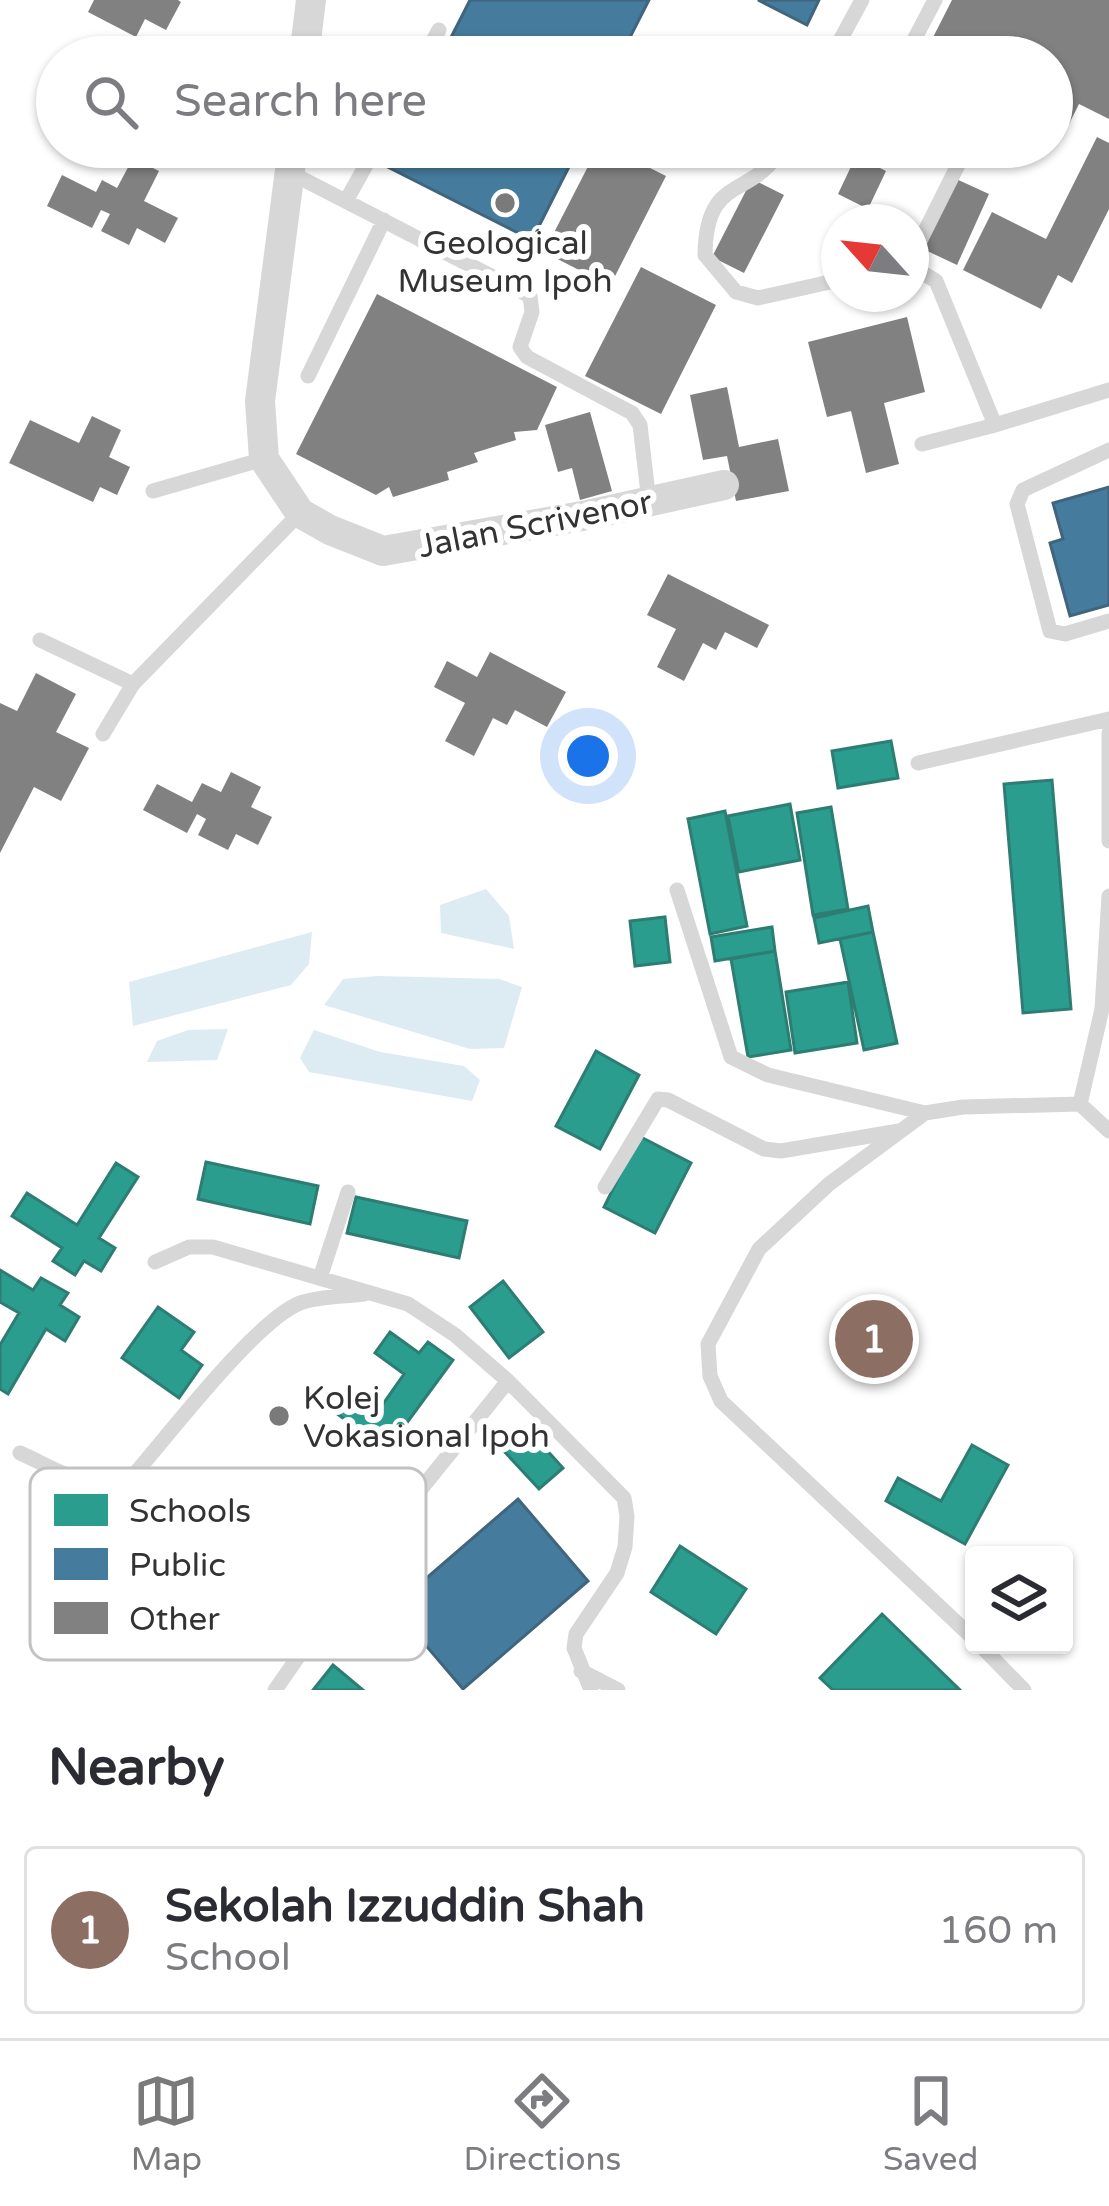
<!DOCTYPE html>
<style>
body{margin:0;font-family:"Varela Round",sans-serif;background:#f2f2f3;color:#2b2b33}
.controls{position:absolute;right:36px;bottom:36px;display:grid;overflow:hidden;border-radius:12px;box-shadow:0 3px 9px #0004}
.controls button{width:108px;height:108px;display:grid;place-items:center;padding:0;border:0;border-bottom:3px solid #e1e1e2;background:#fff;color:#2b2b33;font:60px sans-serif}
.compass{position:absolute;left:821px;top:204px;width:108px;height:108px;border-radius:50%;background:#fff;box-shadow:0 3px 9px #0004;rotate:297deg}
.you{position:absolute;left:588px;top:756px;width:42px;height:42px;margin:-30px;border:9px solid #fff;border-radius:50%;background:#1a73e8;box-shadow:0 0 0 18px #1a73e833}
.badge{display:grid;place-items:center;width:78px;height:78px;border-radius:50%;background:#7a7a7a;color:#fff;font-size:39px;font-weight:700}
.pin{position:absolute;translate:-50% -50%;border:6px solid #fff;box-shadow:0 3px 12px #0006}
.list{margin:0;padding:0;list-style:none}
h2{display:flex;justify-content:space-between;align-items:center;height:156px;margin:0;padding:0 48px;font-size:51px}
h2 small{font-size:39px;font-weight:400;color:#7c7c81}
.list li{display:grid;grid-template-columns:78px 1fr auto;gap:36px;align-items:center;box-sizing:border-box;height:168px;margin:0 24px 24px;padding:0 24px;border:3px solid #e1e1e2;border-radius:12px}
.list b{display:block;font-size:45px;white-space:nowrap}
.list p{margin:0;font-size:39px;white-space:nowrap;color:#7c7c81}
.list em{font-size:39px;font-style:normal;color:#7c7c81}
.icon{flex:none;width:66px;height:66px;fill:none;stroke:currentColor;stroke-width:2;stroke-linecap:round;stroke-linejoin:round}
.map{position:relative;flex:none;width:1109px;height:1690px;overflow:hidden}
.search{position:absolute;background:#fff;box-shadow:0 3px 9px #0004;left:36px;right:36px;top:36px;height:132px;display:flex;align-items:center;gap:30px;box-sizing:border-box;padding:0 42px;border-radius:66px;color:#7c7c81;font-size:45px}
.sheet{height:348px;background:#fff}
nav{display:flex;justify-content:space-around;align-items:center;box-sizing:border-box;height:168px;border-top:3px solid #e1e1e2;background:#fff;font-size:33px;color:#7c7c81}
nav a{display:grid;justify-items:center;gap:6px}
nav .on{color:#7a7a7a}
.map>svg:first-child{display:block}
.water{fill:#ddebf3}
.schools{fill:#2a9d8f;stroke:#2d7d73;stroke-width:3}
.public{fill:#457b9d;stroke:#40657d;stroke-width:3}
.building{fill:#818181}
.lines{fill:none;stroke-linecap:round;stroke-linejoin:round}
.lane{stroke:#d7d7d7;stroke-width:15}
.street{stroke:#d7d7d7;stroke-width:30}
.poi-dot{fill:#7a7a7a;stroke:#fff;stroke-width:4.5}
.labels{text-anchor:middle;stroke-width:12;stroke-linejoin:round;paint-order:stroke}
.poi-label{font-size:33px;fill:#333;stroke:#fff}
.street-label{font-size:33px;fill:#333;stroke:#fff}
.key{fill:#fff;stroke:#c2c2c2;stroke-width:3}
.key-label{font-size:33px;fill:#333}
</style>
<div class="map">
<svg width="1109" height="1690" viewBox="0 0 1109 1690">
<rect width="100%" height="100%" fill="#fff"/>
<path class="water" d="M 486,889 L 509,916 L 514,949 L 441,933 L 440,905 Z
M 312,932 L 309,964 L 291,985 L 133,1026 L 129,982 Z
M 377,976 L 499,979 L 522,987 L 504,1048 L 470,1049 L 324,1005 L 343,979 Z
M 228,1029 L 217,1060 L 147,1062 L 157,1041 L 188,1030 Z
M 314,1030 L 380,1052 L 464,1066 L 480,1080 L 472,1101 L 309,1072 L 300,1058 Z"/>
<path class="schools" d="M 891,741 L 898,778 L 838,788 L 832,751 Z
M 1052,780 L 1071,1009 L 1023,1013 L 1004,784 Z
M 790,804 L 800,860 L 739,872 L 728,816 Z
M 831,807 L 848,909 L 813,915 L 797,813 Z
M 725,811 L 747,926 L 710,934 L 688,819 Z
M 868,906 L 873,932 L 819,943 L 814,918 Z
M 665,917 L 670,962 L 635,966 L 630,921 Z
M 772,927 L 775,951 L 715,961 L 711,937 Z
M 873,932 L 897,1043 L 864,1050 L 840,939 Z
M 775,951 L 791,1050 L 748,1057 L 731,959 Z
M 848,982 L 857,1043 L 795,1053 L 786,992 Z
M 596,1051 L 639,1075 L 600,1149 L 556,1126 Z
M 639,1136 L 691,1163 L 655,1233 L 604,1207 Z
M 206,1162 L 318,1186 L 310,1224 L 198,1199 Z
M 116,1163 L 138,1177 L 99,1238 L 115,1248 L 101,1271 L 84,1261 L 75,1275 L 53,1261 L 62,1248 L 12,1216 L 27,1193 L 77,1225 Z
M 356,1197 L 467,1221 L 459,1258 L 347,1233 Z
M 0,1270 L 33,1290 L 41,1278 L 68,1293 L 60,1305 L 79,1317 L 65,1341 L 46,1329 L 8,1394 L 0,1389 L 0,1345 L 19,1313 L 0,1302 Z
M 503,1281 L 543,1332 L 509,1358 L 470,1307 Z
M 158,1307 L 194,1332 L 181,1350 L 202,1365 L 179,1398 L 122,1358 Z
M 390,1332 L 419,1353 L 428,1342 L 453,1360 L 387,1450 L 329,1408 L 345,1386 L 378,1411 L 404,1374 L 375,1353 Z
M 526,1427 L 563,1468 L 539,1489 L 502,1449 Z
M 972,1445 L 1008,1465 L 965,1544 L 886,1501 L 898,1478 L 941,1501 Z
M 680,1546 L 746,1589 L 716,1634 L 651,1592 Z
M 882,1614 L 960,1690 L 833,1690 L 820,1678 Z
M 333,1665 L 363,1690 L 313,1690 Z"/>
<path class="public" d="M 470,0 L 649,0 L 620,57 L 597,49 L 593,57 L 441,57 Z
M 758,0 L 819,0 L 807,25 Z
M 396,147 L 579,147 L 532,240 L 386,166 Z
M 1109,487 L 1109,605 L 1070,616 L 1050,543 L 1063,539 L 1053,503 Z
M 518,1499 L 588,1581 L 463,1689 L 393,1607 Z"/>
<path class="building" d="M 94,0 L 178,0 L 181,2 L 166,30 L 145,19 L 136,37 L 88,12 Z
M 952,0 L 1109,0 L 1109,119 L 1079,104 L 1069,124 L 1052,115 L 1052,57 L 923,57 Z
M 1097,137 L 1109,143 L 1109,209 L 1072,283 L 1058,275 L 1041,309 L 963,270 L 992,212 L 1046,239 Z
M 598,147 L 608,147 L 666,176 L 610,286 L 544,252 Z
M 890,147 L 942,147 L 932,168 Z
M 856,156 L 886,171 L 868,209 L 838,194 Z
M 133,158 L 159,171 L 144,201 L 178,218 L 165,243 L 137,228 L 129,245 L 101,231 L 110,214 L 101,210 L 92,228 L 47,206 L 62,175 L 96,192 L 102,180 L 117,188 Z
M 954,178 L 989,194 L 957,265 L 921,248 Z
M 752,179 L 784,195 L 744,273 L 712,257 Z
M 641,267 L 716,305 L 661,414 L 585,376 Z
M 377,294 L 557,387 L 537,430 L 514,432 L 516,440 L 474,453 L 478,462 L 447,472 L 449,480 L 393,497 L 389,487 L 376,495 L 296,454 Z
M 907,317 L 925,392 L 884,403 L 899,464 L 866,473 L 851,411 L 827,417 L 808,342 Z
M 727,387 L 739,447 L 778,439 L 789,491 L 736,501 L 727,456 L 703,460 L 690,395 Z
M 590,412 L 612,491 L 580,500 L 572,468 L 558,472 L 545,425 Z
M 92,416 L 121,430 L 109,457 L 130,467 L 117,495 L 100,487 L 93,502 L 9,463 L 30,420 L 79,443 Z
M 668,574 L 769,625 L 757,648 L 725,632 L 716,650 L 703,643 L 684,681 L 657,667 L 676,629 L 647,615 Z
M 490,652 L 566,692 L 547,727 L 515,710 L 507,725 L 493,718 L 474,756 L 445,741 L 465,703 L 434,687 L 447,661 L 477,677 Z
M 36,673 L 76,694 L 56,732 L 89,748 L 61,801 L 34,787 L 0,853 L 0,703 L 17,711 Z
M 231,772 L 261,787 L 251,807 L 272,817 L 258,845 L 236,834 L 228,850 L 198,835 L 206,819 L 197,814 L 187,833 L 143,810 L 157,784 L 192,802 L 202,783 L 221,792 Z"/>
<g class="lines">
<path class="lane" d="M 424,57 L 439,30
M 831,57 L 862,0
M 905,57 L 935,0
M 782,147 C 752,201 706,172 705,255 L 736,292 L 758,298 L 839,280
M 289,172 L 530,296 L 532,312 L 520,347 L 527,357 L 632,413 L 640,425 L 649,502
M 346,201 L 376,147
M 911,259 L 967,147
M 911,266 L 936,281 L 995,425 L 1109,390
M 308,376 L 384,220
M 922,444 L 995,425
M 1109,450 L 1023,490 L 1017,504 L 1050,631 L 1065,634 L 1109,621
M 153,491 L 264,459
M 40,640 L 133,684 L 300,513
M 1109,733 L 1109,841
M 103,734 L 133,684
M 918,763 L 1109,719
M 677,890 L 731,1057 L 768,1075 L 925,1113
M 1080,1104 L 1102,1009 L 1109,896
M 605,1187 L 658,1099 L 668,1100 L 764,1149 L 781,1151 L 899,1131
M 155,1262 L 189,1247 L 213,1247 L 408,1304 L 455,1335 L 508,1381 L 624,1498 L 627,1516 L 625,1547 L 617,1573 L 576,1634 L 574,1648 L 591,1690
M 320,1278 L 348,1192
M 20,1453 C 57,1469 92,1496 132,1477 C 167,1437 255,1321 300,1303 C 319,1296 343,1297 364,1294
M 298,1482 L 380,1540
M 974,1639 L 721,1401 L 710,1376 L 708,1344 L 759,1249 L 829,1184 L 925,1113 L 963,1107 L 1080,1104 L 1109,1131
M 980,1645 L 1024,1690
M 581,1671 L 618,1690
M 275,1690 L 380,1540 L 508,1381"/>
<path class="street" d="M 304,57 L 311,0
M 293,147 L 260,401 L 264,459 L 300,513 L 330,530 L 383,551 L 588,515 L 724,485"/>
</g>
<g class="poi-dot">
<circle cx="505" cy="203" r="12"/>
<circle cx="279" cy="1416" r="12"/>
</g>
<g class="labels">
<g class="poi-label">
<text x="505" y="254">Geological<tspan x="505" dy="38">Museum Ipoh</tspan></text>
<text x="303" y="1409" text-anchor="start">Kolej<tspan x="303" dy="38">Vokasional Ipoh</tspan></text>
</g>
<g class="street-label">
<text transform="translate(535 523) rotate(-11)" y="12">Jalan Scrivenor</text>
</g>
</g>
<rect x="30" y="1468" width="396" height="192" rx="18" class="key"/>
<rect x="54" y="1494" width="54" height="32" fill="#2a9d8f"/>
<rect x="54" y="1548" width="54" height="32" fill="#457b9d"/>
<rect x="54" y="1602" width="54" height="32" fill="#818181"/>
<g class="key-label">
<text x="129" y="1522">Schools</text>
<text x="129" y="1576">Public</text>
<text x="129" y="1630">Other</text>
</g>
</svg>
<div class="controls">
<button><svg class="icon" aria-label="layers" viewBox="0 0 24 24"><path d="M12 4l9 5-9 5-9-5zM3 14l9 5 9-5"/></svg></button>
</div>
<svg class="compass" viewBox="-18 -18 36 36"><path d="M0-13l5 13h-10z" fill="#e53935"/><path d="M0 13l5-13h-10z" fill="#7c7c81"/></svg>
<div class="you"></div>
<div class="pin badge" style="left:874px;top:1339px;background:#8d6e63">1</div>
<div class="search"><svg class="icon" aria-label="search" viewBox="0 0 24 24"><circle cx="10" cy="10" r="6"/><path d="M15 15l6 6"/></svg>Search here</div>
</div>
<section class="sheet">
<h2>Nearby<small></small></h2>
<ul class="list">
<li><span class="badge" style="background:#8d6e63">1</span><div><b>Sekolah Izzuddin Shah</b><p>School</p></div><em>160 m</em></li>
</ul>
</section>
<nav>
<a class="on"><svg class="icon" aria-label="map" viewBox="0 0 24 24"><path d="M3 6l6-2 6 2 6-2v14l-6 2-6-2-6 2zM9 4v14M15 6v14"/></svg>Map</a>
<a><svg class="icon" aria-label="directions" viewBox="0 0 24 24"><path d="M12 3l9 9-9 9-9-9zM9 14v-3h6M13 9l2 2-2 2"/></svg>Directions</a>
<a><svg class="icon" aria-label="saved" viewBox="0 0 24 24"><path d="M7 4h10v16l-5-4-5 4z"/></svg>Saved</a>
</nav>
